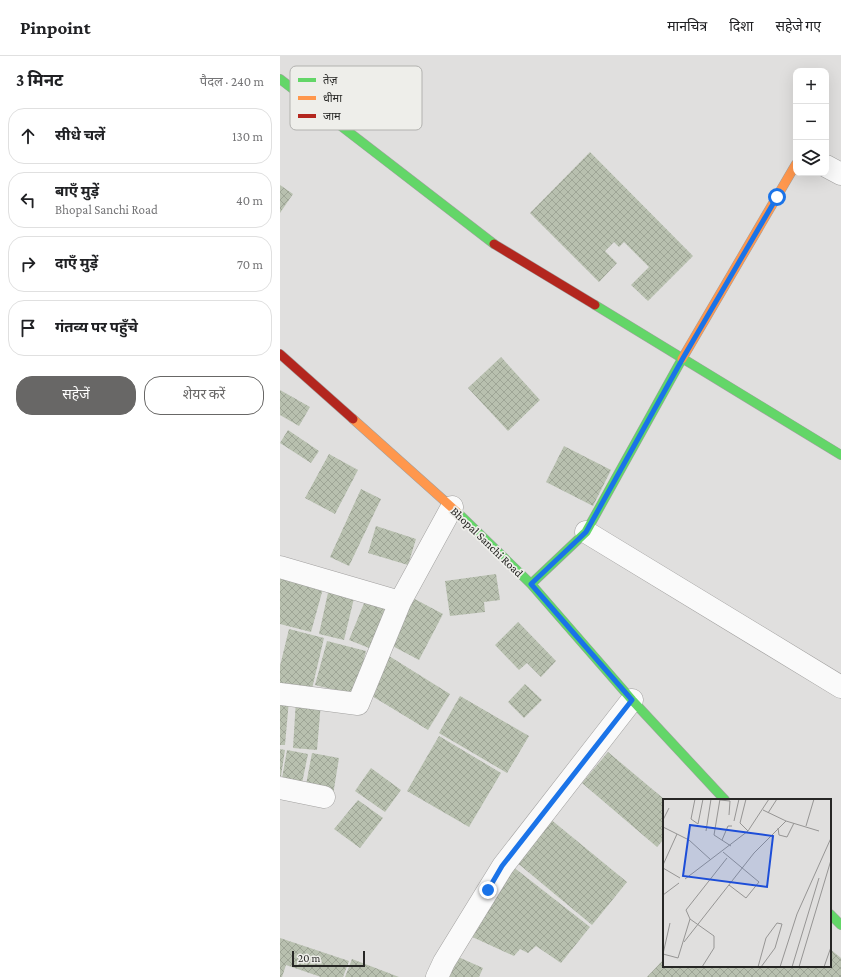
<!DOCTYPE html>
<html lang="hi">
<meta charset="utf-8">
<style>
body{margin:0;font-family:"Crimson Pro","Noto Sans Devanagari",serif;background:#f6f6f6;color:#202124}
.controls{position:absolute;right:12px;top:12px;display:grid;overflow:hidden;border-radius:8px;box-shadow:0 4px 16px #0002}
.controls button{width:36px;height:36px;display:grid;place-items:center;padding:0;border:0;border-bottom:1px solid #e0e0e0;background:#fff;color:#202124;font:20px sans-serif}
.scale{position:absolute;left:12px;bottom:10px;width:73px;box-sizing:border-box;padding-left:4px;border:2px solid #272725;border-top:0;font-size:11px;line-height:14px;white-space:nowrap;color:#272725;-webkit-text-stroke:3px #eeeeea;paint-order:stroke}
.stop{position:absolute;width:12px;height:12px;margin:-9px;border:3px solid #1a73e8;border-radius:50%;background:#fff}
.stop.end{background:#1a73e8;border-color:#fff;box-shadow:0 1px 4px #0008}
.list{margin:0;padding:0;list-style:none}
h2{display:flex;justify-content:space-between;align-items:center;height:52px;margin:0;padding:0 16px;font-size:17px}
h2 small{font-size:13px;font-weight:400;color:#757577}
.list li{display:grid;grid-template-columns:26px 1fr auto;gap:12px;align-items:center;box-sizing:border-box;height:56px;margin:0 8px 8px;padding:0 8px;border:1px solid #e0e0e0;border-radius:16px}
.list b{display:block;font-size:15px;white-space:nowrap}
.list p{margin:0;font-size:13px;white-space:nowrap;color:#757577}
.list em{font-size:13px;font-style:normal;color:#757577}
.actions{display:flex;gap:8px;padding:12px 16px}
.actions a{flex:1;padding:9px 0;border:1px solid #686766;border-radius:16px;text-align:center;font-size:14px;color:#686766}
.actions .main{background:#686766;color:#fff}
.icon{flex:none;width:22px;height:22px;fill:none;stroke:currentColor;stroke-width:2;stroke-linecap:round;stroke-linejoin:round}
.map{position:relative;flex:none;width:561px;height:921px;overflow:hidden}
header{display:flex;align-items:center;gap:24px;box-sizing:border-box;height:56px;padding:0 20px;background:#fff;border-bottom:1px solid #e0e0e0}
header strong{font-size:19px}
nav{display:flex;gap:22px;margin-inline-start:auto;font-size:14px}
main{display:flex}
aside{flex:1;background:#fff}
.map>svg:first-child{display:block}
.building{fill:url(#building-cross-hatch)}
.lines{fill:none;stroke-linecap:round;stroke-linejoin:round}
.street-casing{stroke:#a1a09f;stroke-width:23}
.fast-casing{stroke:#a1a09f;stroke-width:10}
.slow-casing{stroke:#a1a09f;stroke-width:10}
.jam-casing{stroke:#a1a09f;stroke-width:10}
.street{stroke:#fafafa;stroke-width:22}
.fast{stroke:#63d668;stroke-width:9}
.slow{stroke:#ff974d;stroke-width:9}
.jam{stroke:#b3261e;stroke-width:9}
.route{stroke:#1a73e8;stroke-width:5}
.labels{text-anchor:middle;stroke-width:3.5;stroke-linejoin:round;paint-order:stroke}
.street-label{font-size:12px;fill:#272725;stroke:#eeeeea}
.inset-road{fill:none;stroke:#969594;stroke-width:1}
.view{fill:#1d4ed8;fill-opacity:0.15;stroke:#1d4ed8;stroke-width:2}
.inset-edge{fill:none;stroke:#272725;stroke-width:2}
.key{fill:#eeeeea;stroke:#b2b2af;stroke-width:1}
.key-label{font-size:11px;fill:#272725}
</style>
<header>
<strong>Pinpoint</strong>
<nav><a>मानचित्र</a><a>दिशा</a><a>सहेजे गए</a></nav>
</header>
<main>
<aside>
<h2>3 मिनट<small>पैदल · 240 m</small></h2>
<ul class="list">
<li><svg class="icon" aria-label="ahead" viewBox="0 0 24 24"><path d="M12 20V5M6 11l6-6 6 6"/></svg><div><b>सीधे चलें</b></div><em>130 m</em></li>
<li><svg class="icon" aria-label="left" viewBox="0 0 24 24"><path d="M17 20v-9H6M10 6l-5 5 5 5"/></svg><div><b>बाएँ मुड़ें</b><p>Bhopal Sanchi Road</p></div><em>40 m</em></li>
<li><svg class="icon" aria-label="right" viewBox="0 0 24 24"><path d="M7 20v-9h11M14 6l5 5-5 5"/></svg><div><b>दाएँ मुड़ें</b></div><em>70 m</em></li>
<li><svg class="icon" aria-label="arrive" viewBox="0 0 24 24"><path d="M6 21V4h12l-3 4 3 4H6"/></svg><div><b>गंतव्य पर पहुँचे</b></div></li>
</ul>
<div class="actions"><a class="main">सहेजें</a><a>शेयर करें</a></div>
</aside>
<div class="map">
<svg width="561" height="921" viewBox="0 0 561 921">
<defs>
<pattern id="building-cross-hatch" width="8" height="8" patternUnits="userSpaceOnUse"><rect width="8" height="8" fill="#b8c0af"/><path d="M0 0l8 8M0 8l8-8" fill="none" stroke="#9ea596"/></pattern>
</defs>
<rect width="100%" height="100%" fill="#e0dfde"/>
<path class="building" d="M 310,96 L 413,200 L 368,245 L 351,229 L 369,211 L 344,186 L 339,191 L 334,186 L 325,195 L 337,207 L 319,226 L 250,157 Z
M 0,129 L 13,138 L 0,157 Z
M 221,301 L 260,344 L 228,375 L 188,332 Z
M 0,334 L 30,351 L 19,370 L 0,359 Z
M 8,374 L 39,395 L 31,407 L 0,387 Z
M 284,390 L 331,414 L 313,450 L 266,426 Z
M 49,398 L 78,414 L 55,458 L 25,442 Z
M 81,433 L 101,443 L 69,510 L 50,501 Z
M 96,470 L 136,483 L 128,509 L 88,497 Z
M 0,517 L 44,529 L 31,576 L 0,568 Z
M 216,518 L 220,544 L 204,546 L 205,556 L 170,560 L 165,525 Z
M 49,532 L 75,538 L 64,584 L 39,578 Z
M 87,540 L 113,551 L 94,594 L 69,584 Z
M 129,540 L 163,558 L 139,604 L 105,586 Z
M 238,566 L 276,605 L 261,621 L 247,607 L 239,614 L 215,589 Z
M 9,573 L 44,582 L 31,637 L 0,629 L 0,610 Z
M 47,585 L 86,595 L 75,639 L 35,629 Z
M 109,600 L 170,638 L 148,674 L 87,637 Z
M 245,628 L 262,644 L 244,662 L 228,646 Z
M 180,640 L 249,680 L 227,717 L 159,677 Z
M 0,643 L 9,644 L 5,689 L 0,689 Z
M 16,644 L 41,646 L 37,694 L 13,692 Z
M 159,680 L 221,717 L 189,771 L 127,735 Z
M 0,693 L 5,694 L 1,720 L 0,720 Z
M 7,694 L 28,698 L 21,732 L 1,728 Z
M 328,696 L 384,743 L 384,783 L 377,791 L 302,727 Z
M 32,697 L 59,702 L 53,739 L 25,734 Z
M 91,712 L 121,734 L 105,756 L 75,735 Z
M 78,744 L 103,762 L 80,792 L 54,773 Z
M 269,762 L 347,826 L 312,869 L 235,805 Z
M 232,810 L 310,871 L 281,907 L 256,890 L 248,897 L 240,893 L 234,900 L 188,879 Z
M 0,882 L 69,905 L 63,921 L 41,921 L 6,909 L 2,921 L 0,921 Z
M 550,893 L 561,902 L 561,921 L 367,921 L 384,903 L 384,910 L 550,910 Z
M 176,900 L 203,912 L 199,921 L 167,921 Z
M 72,903 L 119,921 L 65,921 Z"/>
<g class="lines">
<defs>
<path id="street" d="M 546,110 L 561,118
M 306,476 L 561,631
M 0,511 L 120,546
M 0,638 L 78,648 L 120,546 L 172,451
M 0,732 L 44,741
M 157,921 L 164,906 L 223,810 L 352,644"/>
<path id="fast" d="M 0,23 L 214,188
M 315,249 L 561,399
M 178,457 L 251,528 L 352,644 L 445,744
M 251,528 L 306,476 L 402,303
M 550,858 L 561,869"/>
<path id="slow" d="M 402,303 L 516,108
M 73,363 L 178,457"/>
<path id="jam" d="M 214,188 L 315,249
M 0,298 L 73,363"/>
</defs>
<use href="#street" class="street-casing"/>
<use href="#fast" class="fast-casing"/>
<use href="#slow" class="slow-casing"/>
<use href="#jam" class="jam-casing"/>
<use href="#street" class="street"/>
<use href="#fast" class="fast"/>
<use href="#slow" class="slow"/>
<use href="#jam" class="jam"/>
</g>
<g class="lines">
<path class="route" d="M 208,834 L 222,810 L 352,644 L 251,528 L 306,476 L 403,302 L 497,141"/>
</g>
<g class="labels">
<g class="street-label">
<text transform="translate(207 486) rotate(44)" y="4">Bhopal Sanchi Road</text>
</g>
</g>
<g transform="translate(383 743)">
<rect width="168" height="168" fill="#e0dfde"/>
<path class="inset-road" d="M 32,0 L 28,20 L 35,25 L 40,0M 57,0 L 51,36 L 68,47M 83,0 L 77,24 L 85,32M 57,1 L 67,2 L 66,16M 100,11 L 123,22 L 156,32M 105,14 L 114,0M 0,21 L 6,9M 71,22 L 76,0M 143,27 L 151,0M 0,28 L 14,35 L 0,66M 115,29 L 116,36 L 124,38 L 131,24M 43,32 L 48,0M 14,35 L 26,41 L 48,61M 59,41 L 65,27 L 69,27M 60,53 L 96,83 L 83,99 L 66,86M 0,69 L 17,79M 22,80 L 85,32 L 106,0M 0,96 L 16,84M 21,143 L 91,54 L 123,22M 0,155 L 15,159 L 27,120M 0,155 L 7,124M 39,168 L 51,149 L 51,137 L 27,120 L 23,111 L 64,59M 95,168 L 103,139 L 114,124 L 119,125 L 112,149 L 98,168M 117,168 L 134,115 L 168,39M 129,168 L 156,79M 136,168 L 168,61M 161,168 L 168,148"/>
<path class="view" d="M 27,26 L 110,37 L 104,88 L 20,77 Z"/>
<rect width="168" height="168" class="inset-edge"/>
</g>
<rect x="10" y="10" width="132" height="64" rx="6" class="key"/>
<rect x="18" y="22" width="18" height="4" fill="#63d668"/>
<rect x="18" y="40" width="18" height="4" fill="#ff974d"/>
<rect x="18" y="58" width="18" height="4" fill="#b3261e"/>
<g class="key-label">
<text x="43" y="28">तेज़</text>
<text x="43" y="46">धीमा</text>
<text x="43" y="64">जाम</text>
</g>
</svg>
<div class="controls">
<button>+</button>
<button>−</button>
<button><svg class="icon" aria-label="layers" viewBox="0 0 24 24"><path d="M12 4l9 5-9 5-9-5zM3 14l9 5 9-5"/></svg></button>
</div>
<div class="scale">20 m</div>
<div class="stop" style="left:497px;top:141px"></div>
<div class="stop end" style="left:208px;top:834px"></div>
</div>
</main>
